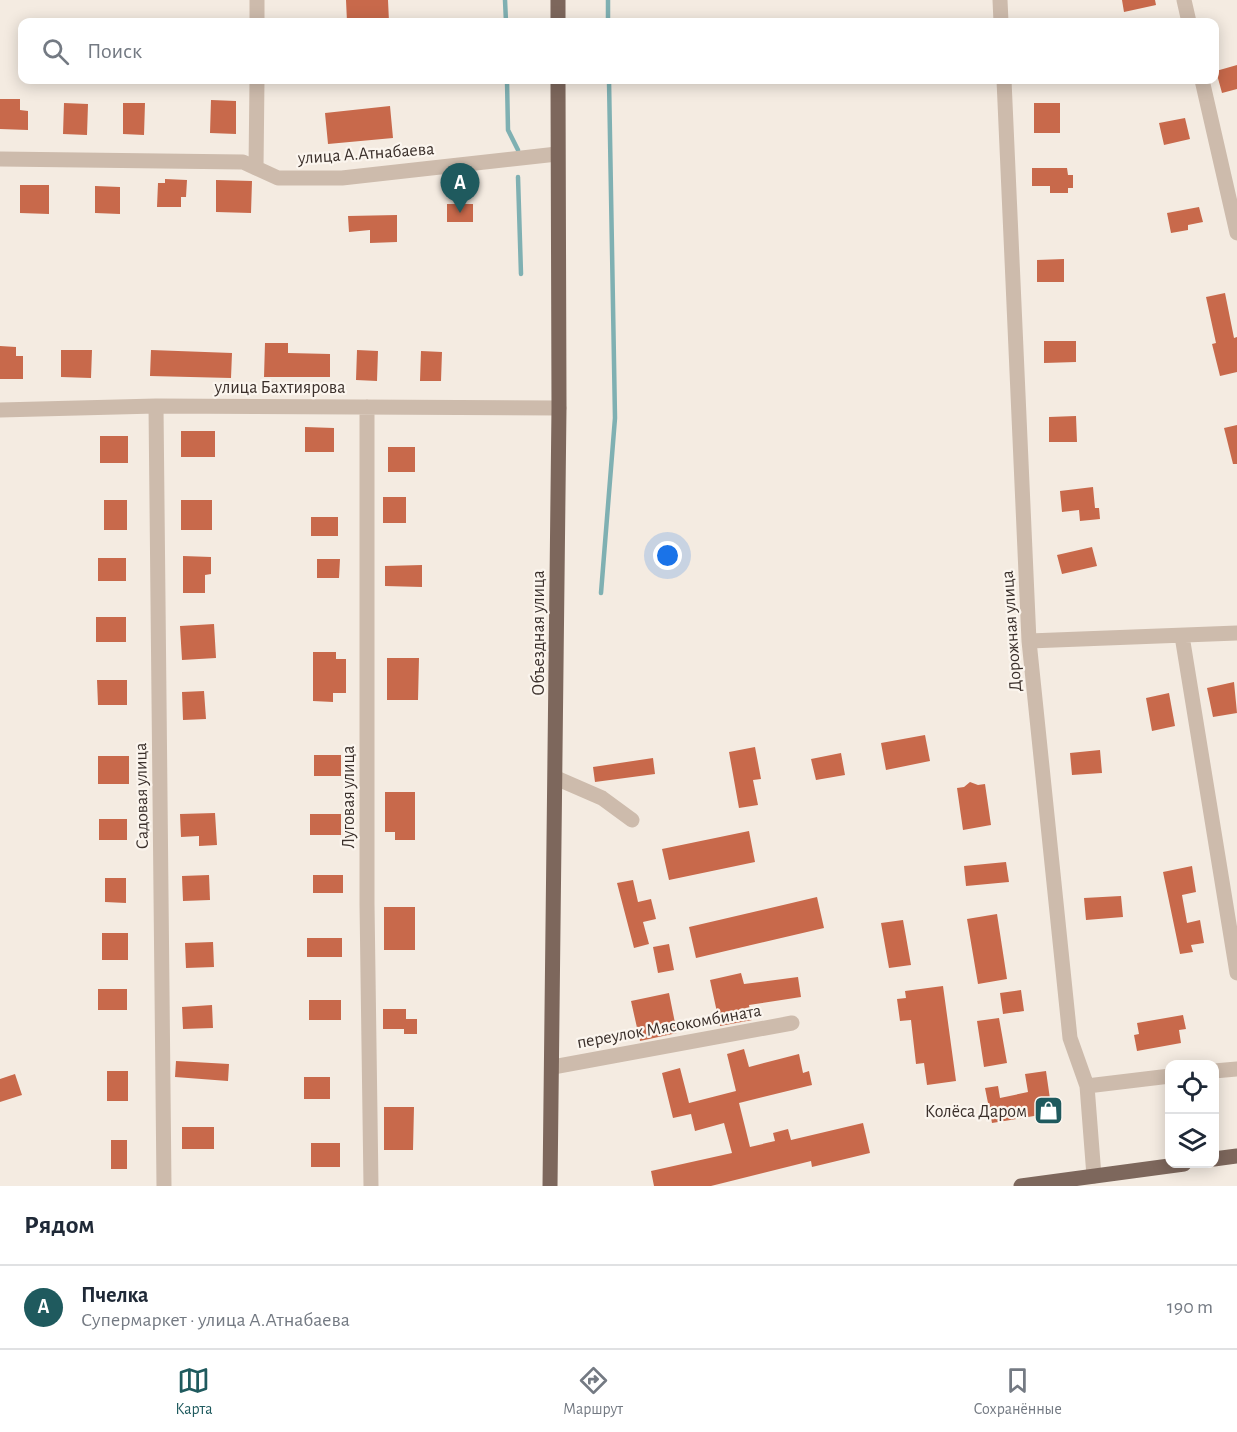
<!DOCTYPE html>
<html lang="ru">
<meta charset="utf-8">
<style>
body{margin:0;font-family:"Alegreya Sans",sans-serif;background:#f6f6f7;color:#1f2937}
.controls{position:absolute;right:18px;bottom:18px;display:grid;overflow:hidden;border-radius:12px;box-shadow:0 3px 15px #0003}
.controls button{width:54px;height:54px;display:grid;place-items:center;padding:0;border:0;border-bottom:2px solid #e0e1e3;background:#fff;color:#1f2937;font:30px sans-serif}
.you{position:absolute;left:668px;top:556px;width:21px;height:21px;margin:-15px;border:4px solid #fff;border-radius:50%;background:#1a73e8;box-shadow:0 0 0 9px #1a73e833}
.badge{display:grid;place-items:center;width:39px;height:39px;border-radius:50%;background:#1f5a5e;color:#fff;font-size:20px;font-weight:700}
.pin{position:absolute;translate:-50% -50px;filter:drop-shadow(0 2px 3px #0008)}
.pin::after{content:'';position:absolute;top:32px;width:21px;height:18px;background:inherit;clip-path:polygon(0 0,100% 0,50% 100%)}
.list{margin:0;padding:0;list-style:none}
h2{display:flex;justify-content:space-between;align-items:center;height:78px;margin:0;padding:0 24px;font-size:26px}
h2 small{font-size:20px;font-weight:400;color:#747a83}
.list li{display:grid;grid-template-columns:39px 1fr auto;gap:18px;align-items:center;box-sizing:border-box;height:84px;padding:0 24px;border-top:2px solid #e0e1e3}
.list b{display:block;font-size:22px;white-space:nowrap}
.list p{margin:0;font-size:20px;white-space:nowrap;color:#747a83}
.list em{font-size:20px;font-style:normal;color:#747a83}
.icon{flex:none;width:33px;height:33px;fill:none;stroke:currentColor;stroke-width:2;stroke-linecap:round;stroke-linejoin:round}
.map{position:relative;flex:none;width:1237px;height:1186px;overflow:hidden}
.search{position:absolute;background:#fff;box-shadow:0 3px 15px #0003;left:18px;right:18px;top:18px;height:66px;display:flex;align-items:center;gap:15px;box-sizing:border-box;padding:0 21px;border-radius:12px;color:#747a83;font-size:22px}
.sheet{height:162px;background:#fff}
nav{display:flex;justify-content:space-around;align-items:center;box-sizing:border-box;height:84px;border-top:2px solid #e0e1e3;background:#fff;font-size:16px;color:#747a83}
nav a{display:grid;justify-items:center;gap:3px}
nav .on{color:#1f5a5e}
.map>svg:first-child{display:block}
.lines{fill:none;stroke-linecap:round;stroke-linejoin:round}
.stream{stroke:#7fb0b2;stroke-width:4.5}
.building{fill:#c8694b}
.minor{stroke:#cdbbac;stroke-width:15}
.major{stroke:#7d675c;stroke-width:15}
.labels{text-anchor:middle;stroke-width:4.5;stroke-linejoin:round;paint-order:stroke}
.street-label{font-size:18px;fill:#3b302b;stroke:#fbf5ee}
.poi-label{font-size:18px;fill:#3b302b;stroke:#fbf5ee;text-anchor:end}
</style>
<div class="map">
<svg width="1237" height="1186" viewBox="0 0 1237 1186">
<rect width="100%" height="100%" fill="#f4ebe1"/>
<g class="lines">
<path class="stream" d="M 505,0 L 506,22
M 608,0 L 608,22
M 507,80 L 508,130 L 518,150
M 518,177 L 521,274
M 601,593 L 615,418 L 609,80"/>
</g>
<path class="building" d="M 346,0 L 388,0 L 389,22 L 347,22 Z
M 1122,0 L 1155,0 L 1156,5 L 1124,12 Z
M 1237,65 L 1237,89 L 1222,93 L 1216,71 Z
M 0,99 L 20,99 L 20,110 L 28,111 L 28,130 L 0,129 Z
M 211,100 L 236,101 L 236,134 L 210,133 Z
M 64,103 L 88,104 L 87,135 L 63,134 Z
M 123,103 L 145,103 L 144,135 L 123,134 Z
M 1034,103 L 1060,103 L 1060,133 L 1034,133 Z
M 390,106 L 393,138 L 328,144 L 325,113 Z
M 1185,118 L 1190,139 L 1164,145 L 1159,123 Z
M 1032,168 L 1067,168 L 1068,175 L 1073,175 L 1073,188 L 1068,188 L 1068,193 L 1050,193 L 1050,186 L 1032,186 Z
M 165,179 L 187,180 L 186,197 L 181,197 L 181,207 L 157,207 L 158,183 L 165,183 Z
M 216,180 L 252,181 L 251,213 L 216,212 Z
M 20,185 L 49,185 L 49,214 L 20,213 Z
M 95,186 L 120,187 L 120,214 L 95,213 Z
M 447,204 L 473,204 L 473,222 L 447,222 Z
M 1199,207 L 1203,222 L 1188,225 L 1188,230 L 1171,233 L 1167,213 Z
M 397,215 L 397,242 L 370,243 L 370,230 L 349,232 L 348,216 Z
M 1064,259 L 1064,282 L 1037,282 L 1037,260 Z
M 1225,293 L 1234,338 L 1237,337 L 1237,372 L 1220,376 L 1212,344 L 1216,343 L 1206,297 Z
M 1044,341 L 1076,341 L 1076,362 L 1044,363 Z
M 265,343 L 288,343 L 288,353 L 330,354 L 330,377 L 264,377 Z
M 0,346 L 16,347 L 16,356 L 23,356 L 23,379 L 0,379 Z
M 61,350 L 92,350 L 91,378 L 61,377 Z
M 151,350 L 232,353 L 231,378 L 150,376 Z
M 357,350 L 378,351 L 377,381 L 356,380 Z
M 421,351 L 442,352 L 441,381 L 420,381 Z
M 1076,416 L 1077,442 L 1049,442 L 1049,417 Z
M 1237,425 L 1237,464 L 1233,464 L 1224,428 Z
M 305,427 L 334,428 L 334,452 L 305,452 Z
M 181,431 L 215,431 L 215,457 L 181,457 Z
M 100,436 L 128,436 L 128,463 L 100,463 Z
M 388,447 L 415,447 L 415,472 L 388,472 Z
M 1093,487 L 1095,508 L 1099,508 L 1100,519 L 1080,521 L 1079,510 L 1062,512 L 1060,491 Z
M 383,497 L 406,497 L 406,523 L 383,523 Z
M 104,500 L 127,500 L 127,530 L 104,530 Z
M 181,500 L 212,500 L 212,530 L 181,530 Z
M 311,517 L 338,517 L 338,536 L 311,536 Z
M 1092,547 L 1097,566 L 1062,574 L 1057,555 Z
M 183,556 L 211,557 L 211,574 L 205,575 L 205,593 L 183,593 Z
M 98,558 L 126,558 L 126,581 L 98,581 Z
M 317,559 L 340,559 L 339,578 L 317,578 Z
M 422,565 L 422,587 L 385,586 L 385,566 Z
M 96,617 L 126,617 L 126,642 L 96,642 Z
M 214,624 L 216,658 L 182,660 L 180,626 Z
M 313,652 L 336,652 L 336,659 L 346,659 L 346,693 L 333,693 L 333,702 L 313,701 Z
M 387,658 L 419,658 L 418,700 L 387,700 Z
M 97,680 L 127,680 L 127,705 L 98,705 Z
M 1234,682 L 1237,713 L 1213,717 L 1207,688 Z
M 204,691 L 206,719 L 183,720 L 182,692 Z
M 1169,693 L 1175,726 L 1152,731 L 1146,698 Z
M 925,735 L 930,761 L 886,770 L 881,743 Z
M 755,747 L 761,779 L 753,780 L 758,805 L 739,808 L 729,752 Z
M 1100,750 L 1102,773 L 1072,775 L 1070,753 Z
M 841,753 L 845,775 L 816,780 L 811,759 Z
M 314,755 L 341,755 L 341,776 L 314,776 Z
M 98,756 L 129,756 L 129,784 L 98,784 Z
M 653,758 L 655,774 L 595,782 L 593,767 Z
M 970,782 L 978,785 L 985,784 L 991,825 L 963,830 L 957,788 L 964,787 Z
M 385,792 L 415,792 L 415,840 L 395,840 L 395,832 L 385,832 Z
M 215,813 L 217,845 L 199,846 L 199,836 L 181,837 L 180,814 Z
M 310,814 L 341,814 L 341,835 L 310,835 Z
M 99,819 L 127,819 L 127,840 L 99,840 Z
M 749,831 L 755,862 L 669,880 L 662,849 Z
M 1006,862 L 1009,882 L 966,886 L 964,866 Z
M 1192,866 L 1196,892 L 1182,895 L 1187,923 L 1200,920 L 1204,943 L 1191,945 L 1193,952 L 1180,954 L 1163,872 Z
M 209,875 L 210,900 L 183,901 L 182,876 Z
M 313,875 L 343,875 L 343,893 L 313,893 Z
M 105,878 L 126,878 L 126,903 L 105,902 Z
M 633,880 L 638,902 L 651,899 L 656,919 L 643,922 L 649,944 L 634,948 L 617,883 Z
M 1121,896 L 1123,917 L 1086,920 L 1084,898 Z
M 817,897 L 824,928 L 696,958 L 689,927 Z
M 384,907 L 415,907 L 415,950 L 384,950 Z
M 997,914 L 1007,979 L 978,984 L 967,919 Z
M 903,920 L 911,965 L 889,968 L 881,923 Z
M 102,933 L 128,933 L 128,960 L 102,960 Z
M 307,938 L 342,938 L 342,957 L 307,957 Z
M 213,942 L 214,967 L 186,968 L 185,943 Z
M 669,944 L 674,970 L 658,973 L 653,947 Z
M 741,973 L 744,984 L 798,977 L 801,997 L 749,1005 L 752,1020 L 720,1026 L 710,980 Z
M 943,986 L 956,1081 L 927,1085 L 924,1063 L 916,1064 L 911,1020 L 900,1021 L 897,999 L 906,998 L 905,991 Z
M 98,989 L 127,989 L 127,1010 L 98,1010 Z
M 1021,990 L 1024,1011 L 1003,1014 L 1000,993 Z
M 669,993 L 677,1033 L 640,1041 L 631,1001 Z
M 309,1000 L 341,1000 L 341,1020 L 309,1020 Z
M 212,1005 L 213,1028 L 183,1029 L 182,1007 Z
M 383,1009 L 406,1009 L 406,1019 L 417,1019 L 417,1034 L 404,1034 L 404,1029 L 383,1029 Z
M 1183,1015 L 1186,1029 L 1179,1030 L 1181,1043 L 1137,1051 L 1134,1035 L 1139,1034 L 1137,1023 Z
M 999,1018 L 1007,1063 L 984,1067 L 977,1021 Z
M 744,1049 L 749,1067 L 799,1054 L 803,1073 L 809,1071 L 812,1085 L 739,1103 L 750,1147 L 775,1141 L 773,1133 L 788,1129 L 791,1140 L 863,1123 L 870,1153 L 812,1167 L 811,1161 L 711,1186 L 654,1186 L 651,1171 L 732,1153 L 724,1123 L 695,1131 L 691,1114 L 673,1118 L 662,1073 L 680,1068 L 689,1103 L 736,1091 L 727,1054 Z
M 176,1061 L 229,1064 L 228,1081 L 175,1077 Z
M 107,1071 L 128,1071 L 128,1101 L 107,1101 Z
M 1046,1071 L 1052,1113 L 992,1123 L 985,1088 L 998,1086 L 1000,1098 L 1028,1092 L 1025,1074 Z
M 15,1074 L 22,1095 L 0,1102 L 0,1079 Z
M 304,1077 L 330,1077 L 330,1099 L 304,1099 Z
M 384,1107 L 414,1107 L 413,1150 L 384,1150 Z
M 182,1127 L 214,1127 L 214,1149 L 182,1149 Z
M 111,1140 L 127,1140 L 127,1169 L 111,1169 Z
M 311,1143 L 340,1143 L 340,1167 L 311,1167 Z"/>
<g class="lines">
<path class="minor" d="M 1000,0 L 1001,22
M 1184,0 L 1189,22
M 257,22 L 257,0
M 1004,80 L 1029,641 L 1070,1038 L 1087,1086 L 1094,1176
M 1202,80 L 1237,233
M 0,159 L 243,162 L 278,178 L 342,178 L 557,154
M 256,168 L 257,80
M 156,406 L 164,1186
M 367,407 L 367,904 L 371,1186
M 0,410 L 156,406 L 559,408
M 1182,636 L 1237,973
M 1029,641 L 1237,633
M 556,778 L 602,798 L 632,820
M 553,1067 L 792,1023
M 1214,1071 L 1237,1069
M 1087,1086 L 1170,1076"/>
<path class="major" d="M 558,22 L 558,0
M 1214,1159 L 1237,1156
M 550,1186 L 559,408 L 558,80
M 1021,1186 L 1184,1164"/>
</g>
<defs>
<symbol id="shop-square" viewBox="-11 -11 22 22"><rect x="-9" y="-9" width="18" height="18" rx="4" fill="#1f5a5e" stroke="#fbf5ee"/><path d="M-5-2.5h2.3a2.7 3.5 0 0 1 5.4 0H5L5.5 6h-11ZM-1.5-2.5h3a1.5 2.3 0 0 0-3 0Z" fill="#fff"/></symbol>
</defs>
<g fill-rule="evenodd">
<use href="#shop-square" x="1032" y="1094" width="33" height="33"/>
</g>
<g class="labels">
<g class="street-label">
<text transform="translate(366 153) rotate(-4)" y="6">улица А.Атнабаева</text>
<text x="280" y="393">улица Бахтиярова</text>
<text transform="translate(1011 631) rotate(-94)" y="6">Дорожная улица</text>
<text transform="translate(538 633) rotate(-90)" y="6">Объездная улица</text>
<text transform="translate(141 796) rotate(-91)" y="6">Садовая улица</text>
<text transform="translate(348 797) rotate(-90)" y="6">Луговая улица</text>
<text transform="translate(669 1026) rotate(-10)" y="6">переулок Мясокомбината</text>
</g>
<g class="poi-label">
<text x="1027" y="1117">Колёса Даром</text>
</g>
</g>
</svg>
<div class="controls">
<button><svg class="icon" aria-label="locate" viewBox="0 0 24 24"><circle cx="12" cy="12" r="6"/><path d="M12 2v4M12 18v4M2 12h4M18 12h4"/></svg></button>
<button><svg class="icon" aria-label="layers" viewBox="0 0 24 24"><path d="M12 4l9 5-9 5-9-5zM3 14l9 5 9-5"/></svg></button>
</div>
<div class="you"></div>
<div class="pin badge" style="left:460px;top:213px">A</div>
<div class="search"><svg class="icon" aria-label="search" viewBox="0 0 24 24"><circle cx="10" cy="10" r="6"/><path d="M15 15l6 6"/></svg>Поиск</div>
</div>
<section class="sheet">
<h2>Рядом<small></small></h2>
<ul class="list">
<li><span class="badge">A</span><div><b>Пчелка</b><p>Супермаркет · улица А.Атнабаева</p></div><em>190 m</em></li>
</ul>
</section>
<nav>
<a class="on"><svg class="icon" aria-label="map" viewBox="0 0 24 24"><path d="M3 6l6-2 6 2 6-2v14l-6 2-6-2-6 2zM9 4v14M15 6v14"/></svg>Карта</a>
<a><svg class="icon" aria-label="directions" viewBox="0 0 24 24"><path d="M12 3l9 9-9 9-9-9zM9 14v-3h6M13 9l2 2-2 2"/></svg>Маршрут</a>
<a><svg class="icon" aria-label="saved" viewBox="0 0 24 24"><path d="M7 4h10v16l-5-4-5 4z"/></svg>Сохранённые</a>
</nav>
